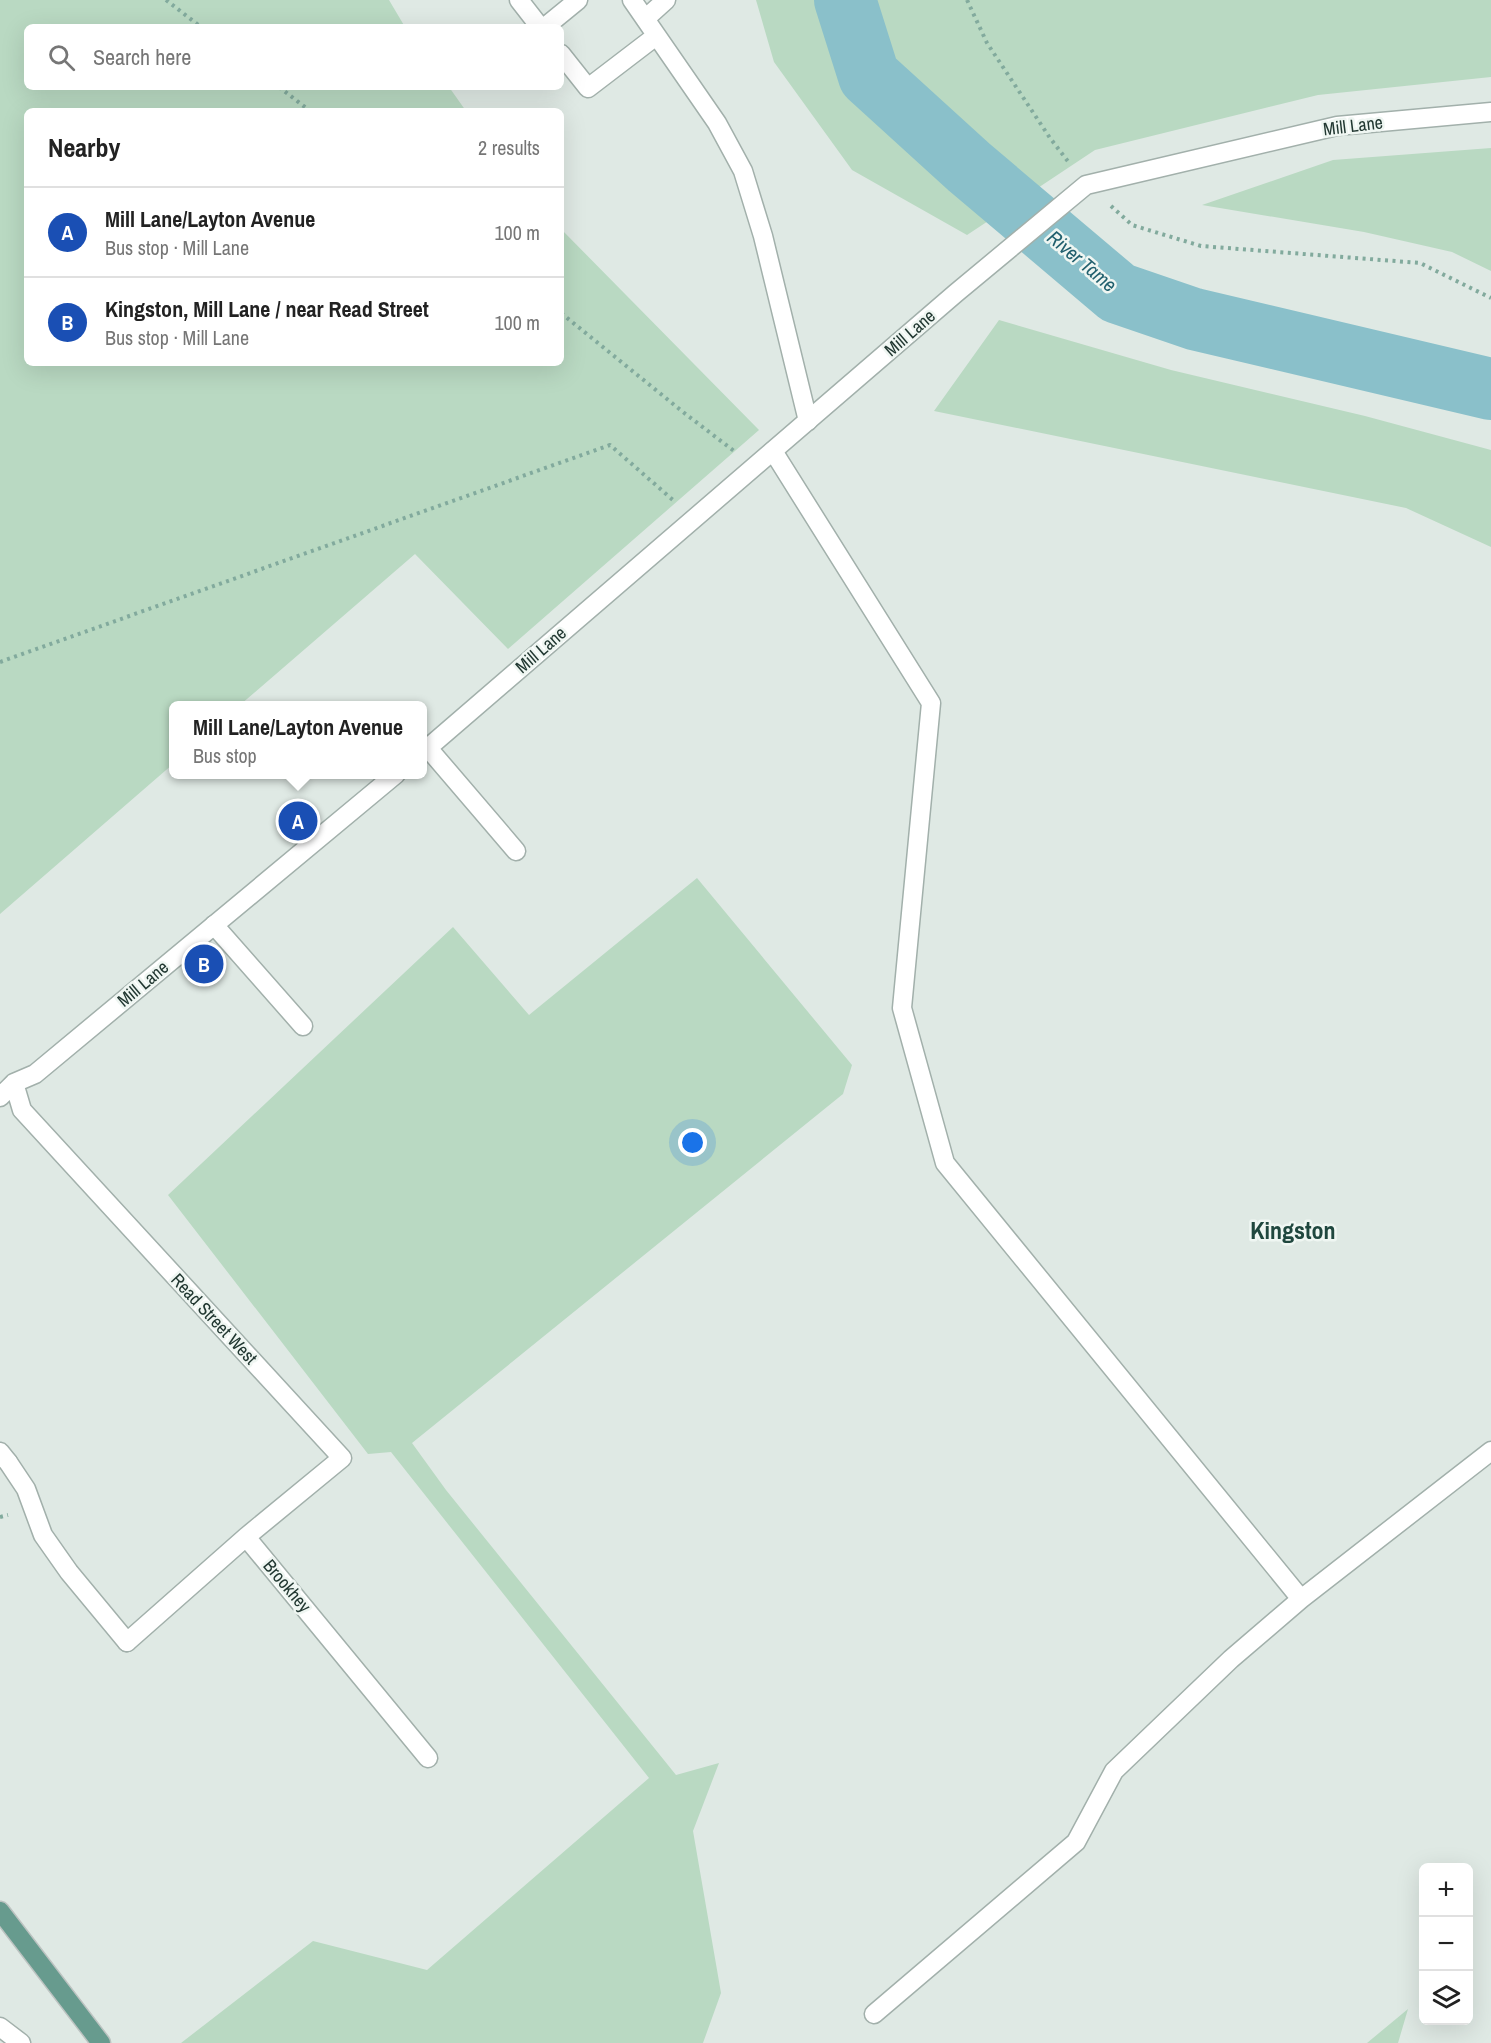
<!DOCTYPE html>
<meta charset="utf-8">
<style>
body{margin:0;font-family:"Archivo Narrow",sans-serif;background:#f2f2f2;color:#222}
.controls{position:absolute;right:18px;bottom:18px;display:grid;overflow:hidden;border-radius:9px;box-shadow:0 6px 24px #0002}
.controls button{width:54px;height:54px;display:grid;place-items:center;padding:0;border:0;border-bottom:2px solid #e0e0e0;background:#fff;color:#222;font:30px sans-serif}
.you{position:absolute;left:693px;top:1143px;width:21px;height:21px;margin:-15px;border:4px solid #fff;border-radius:50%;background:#1a73e8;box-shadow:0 0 0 9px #1a73e833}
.badge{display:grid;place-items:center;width:39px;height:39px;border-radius:50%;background:#2563eb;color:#fff;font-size:20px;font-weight:700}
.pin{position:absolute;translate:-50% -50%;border:3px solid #fff;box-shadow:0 2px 6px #0006}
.popup{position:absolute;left:169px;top:701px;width:258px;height:78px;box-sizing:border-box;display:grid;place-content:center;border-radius:9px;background:#fff;filter:drop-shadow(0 2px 4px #0005);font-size:20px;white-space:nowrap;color:#767676}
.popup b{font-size:22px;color:#222}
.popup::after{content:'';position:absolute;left:50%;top:100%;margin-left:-12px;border:12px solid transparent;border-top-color:#fff}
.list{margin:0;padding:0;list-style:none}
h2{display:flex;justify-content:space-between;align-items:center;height:78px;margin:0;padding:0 24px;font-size:26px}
h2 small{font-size:20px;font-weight:400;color:#767676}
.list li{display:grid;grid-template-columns:39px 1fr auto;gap:18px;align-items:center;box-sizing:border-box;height:90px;padding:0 24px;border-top:2px solid #e0e0e0}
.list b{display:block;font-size:22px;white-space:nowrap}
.list p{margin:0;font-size:20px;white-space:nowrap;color:#767676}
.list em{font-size:20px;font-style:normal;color:#767676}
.icon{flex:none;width:33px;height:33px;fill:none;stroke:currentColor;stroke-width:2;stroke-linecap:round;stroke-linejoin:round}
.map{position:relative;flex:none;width:1491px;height:2043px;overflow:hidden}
.search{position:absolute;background:#fff;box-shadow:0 6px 24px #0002;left:24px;top:24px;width:540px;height:66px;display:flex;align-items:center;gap:15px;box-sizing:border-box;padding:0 21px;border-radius:9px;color:#767676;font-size:22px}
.panel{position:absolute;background:#fff;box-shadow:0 6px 24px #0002;left:24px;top:108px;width:540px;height:258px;border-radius:9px}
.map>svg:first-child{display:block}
.green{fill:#b9d9c2}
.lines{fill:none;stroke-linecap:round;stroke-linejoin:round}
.river{stroke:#8ac0ca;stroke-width:62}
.service-casing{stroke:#a2b0ab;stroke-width:21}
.minor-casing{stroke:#a2b0ab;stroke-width:21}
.primary-casing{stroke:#bcc3c1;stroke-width:21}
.path{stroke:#82aa9d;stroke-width:4;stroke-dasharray:3 4.5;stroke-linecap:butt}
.service{stroke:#fff;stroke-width:18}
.minor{stroke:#fff;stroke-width:18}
.primary{stroke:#679b8e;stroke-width:18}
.labels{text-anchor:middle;stroke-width:5;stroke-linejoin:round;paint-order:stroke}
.street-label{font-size:18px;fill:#213731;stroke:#eff6f2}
.water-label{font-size:20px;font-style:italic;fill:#21606e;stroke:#eff6f2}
.district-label{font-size:24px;font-weight:bold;fill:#1f473e;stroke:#eff6f2}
</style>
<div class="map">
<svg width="1491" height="2043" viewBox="0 0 1491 2043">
<rect width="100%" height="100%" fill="#dfe9e4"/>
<path class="green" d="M 0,0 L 389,0 L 405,27 L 27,27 L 27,87 L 449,87 L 466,111 L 27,111 L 27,363 L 561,363 L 561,229 L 759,430 L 508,649 L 415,554 L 240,705 L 174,706 L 173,764 L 0,914 Z
M 756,0 L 1491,0 L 1491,77 L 1318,95 L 1095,150 L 967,235 L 852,170 L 774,62 Z
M 1491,148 L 1491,271 L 1452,252 L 1364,232 L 1202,205 L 1333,160 Z
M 999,320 L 1171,370 L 1365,416 L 1491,450 L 1491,547 L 1406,508 L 934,411 Z
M 697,878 L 852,1065 L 843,1094 L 412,1443 L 446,1490 L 676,1775 L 719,1763 L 693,1831 L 721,1993 L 703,2043 L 181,2043 L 313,1941 L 427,1970 L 649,1778 L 391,1452 L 368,1454 L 168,1195 L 453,927 L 529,1015 Z
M 1408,2009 L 1398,2043 L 1367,2043 Z"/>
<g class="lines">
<path class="river" d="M 845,0 L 869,76 L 969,167 L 1118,293 L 1194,319 L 1491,389"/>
<defs>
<path id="service" d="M 519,0 L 540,27
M 632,0 L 717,123 L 743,171 L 763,236 L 808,421
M 645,19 L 666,0
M 545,27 L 578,0
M 561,54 L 588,88 L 656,36
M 773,451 L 931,703 L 902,1008 L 945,1163 L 1301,1599 L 1231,1659 L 1114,1771 L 1076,1842 L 874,2014
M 214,925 L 303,1026
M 8,1462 L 26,1489 L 43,1535 L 69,1572 L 127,1642
M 1301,1599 L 1491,1451
M 0,2027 L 21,2043"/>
<path id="minor" d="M 428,748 L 516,851
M 422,753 L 956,293 L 1086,185 L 1337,126 L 1491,112
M 14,1083 L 22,1110 L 342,1458 L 246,1537
M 0,1097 L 14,1083 L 35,1074 L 396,774
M 0,1452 L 8,1462
M 127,1642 L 246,1537 L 428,1758"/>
<path id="primary" d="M 0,1911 L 101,2043"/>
</defs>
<use href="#service" class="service-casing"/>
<use href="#minor" class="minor-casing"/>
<use href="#primary" class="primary-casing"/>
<path class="path" d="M 166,0 L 201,27
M 967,0 L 987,43 L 1050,138 L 1070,164
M 279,87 L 310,111
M 1111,206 L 1132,225 L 1201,246 L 1420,263 L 1491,298
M 561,313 L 683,412 L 734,451
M 0,662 L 610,445 L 673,500
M 0,1517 L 8,1515"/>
<use href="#service" class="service"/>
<use href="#minor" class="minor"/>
<use href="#primary" class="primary"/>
</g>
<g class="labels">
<g class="street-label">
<text transform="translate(1353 126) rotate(-7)" y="6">Mill Lane</text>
<text transform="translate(910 333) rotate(-41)" y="6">Mill Lane</text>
<text transform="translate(541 650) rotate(-41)" y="6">Mill Lane</text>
<text transform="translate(143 984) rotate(-40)" y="6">Mill Lane</text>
<text transform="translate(214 1319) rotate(47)" y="6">Read Street West</text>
<text transform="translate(287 1586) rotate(50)" y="6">Brookhey</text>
</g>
<g class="water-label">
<text transform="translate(1082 261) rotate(40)" y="7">River Tame</text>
</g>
<g class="district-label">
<text x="1293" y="1239">Kingston</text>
</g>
</g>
</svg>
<div class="controls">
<button>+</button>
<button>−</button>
<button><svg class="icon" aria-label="layers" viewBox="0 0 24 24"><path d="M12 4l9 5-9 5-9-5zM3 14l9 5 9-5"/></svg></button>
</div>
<div class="you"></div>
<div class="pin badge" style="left:298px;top:821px;background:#1a4fb4">A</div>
<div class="popup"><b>Mill Lane/Layton Avenue</b>Bus stop</div>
<div class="pin badge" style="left:204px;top:964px;background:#1a4fb4">B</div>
<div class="search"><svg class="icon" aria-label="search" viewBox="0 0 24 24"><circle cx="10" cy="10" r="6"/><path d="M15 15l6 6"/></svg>Search here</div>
<section class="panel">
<h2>Nearby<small>2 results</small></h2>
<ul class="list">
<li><span class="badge" style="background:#1a4fb4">A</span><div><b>Mill Lane/Layton Avenue</b><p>Bus stop · Mill Lane</p></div><em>100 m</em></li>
<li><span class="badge" style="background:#1a4fb4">B</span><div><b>Kingston, Mill Lane / near Read Street</b><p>Bus stop · Mill Lane</p></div><em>100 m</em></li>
</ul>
</section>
</div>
